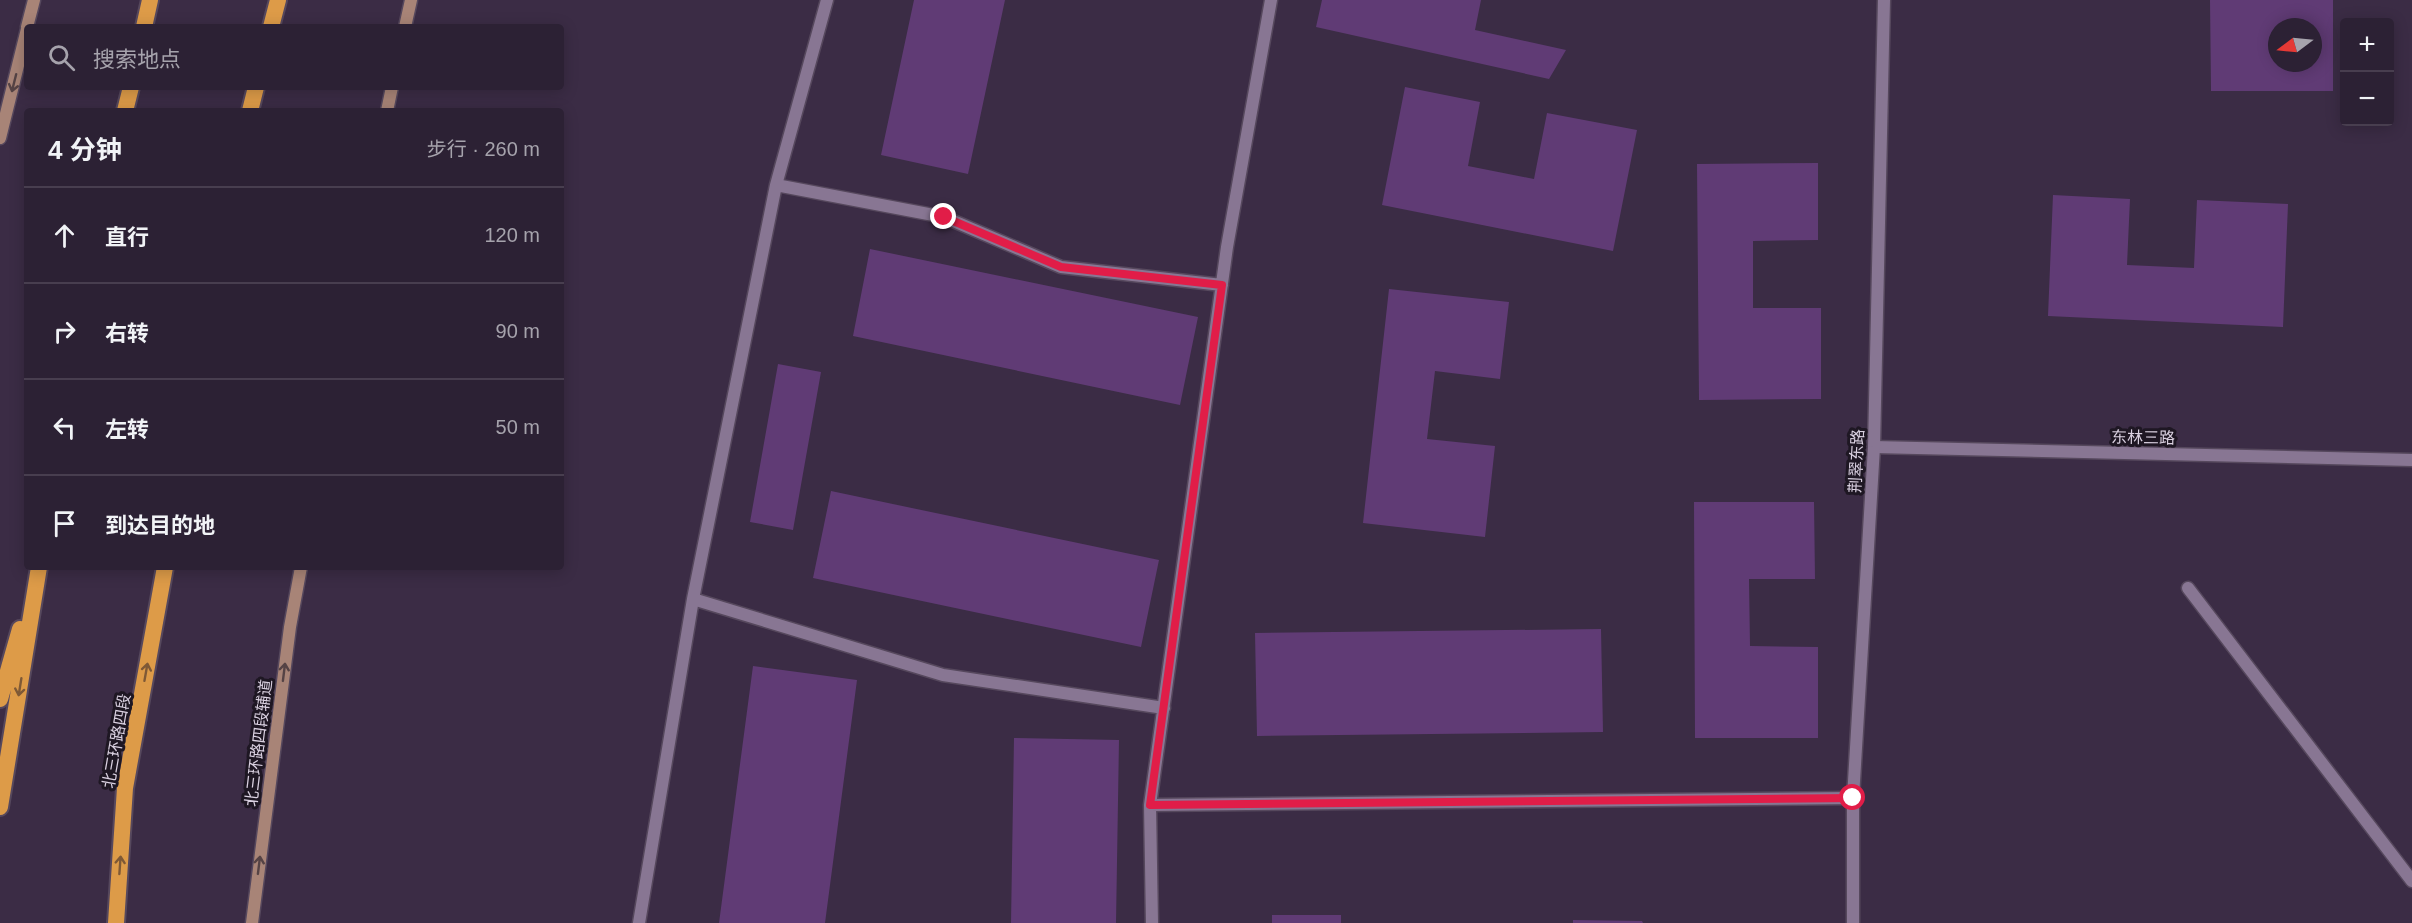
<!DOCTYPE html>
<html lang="zh">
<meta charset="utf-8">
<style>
body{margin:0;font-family:Arial,"Noto Sans SC",sans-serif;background:#34293c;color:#f1f3f6}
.controls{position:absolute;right:18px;top:18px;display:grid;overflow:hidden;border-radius:6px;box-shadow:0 3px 15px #0003}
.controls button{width:54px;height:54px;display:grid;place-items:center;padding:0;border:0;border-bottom:2px solid #483e4f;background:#2c2134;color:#f1f3f6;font:30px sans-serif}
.compass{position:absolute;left:2268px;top:18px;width:54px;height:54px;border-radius:50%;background:#2c2134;box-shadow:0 3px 15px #0003;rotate:254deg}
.stop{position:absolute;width:18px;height:18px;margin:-14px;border:4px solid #e11d48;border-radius:50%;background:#fff}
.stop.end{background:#e11d48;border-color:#fff;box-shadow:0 2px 6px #0008}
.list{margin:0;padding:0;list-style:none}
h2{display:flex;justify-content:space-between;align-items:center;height:78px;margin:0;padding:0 24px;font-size:26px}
h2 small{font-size:20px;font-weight:400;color:#a6a3ac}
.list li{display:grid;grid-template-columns:39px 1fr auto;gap:18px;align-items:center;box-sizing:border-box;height:96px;padding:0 24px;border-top:2px solid #483e4f}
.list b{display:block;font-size:22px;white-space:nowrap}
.list em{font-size:20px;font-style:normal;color:#a6a3ac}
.icon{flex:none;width:33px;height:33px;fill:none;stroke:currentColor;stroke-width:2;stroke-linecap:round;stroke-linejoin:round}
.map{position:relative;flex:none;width:2412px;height:923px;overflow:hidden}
.search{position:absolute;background:#2c2134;box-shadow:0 3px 15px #0003;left:24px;top:24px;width:540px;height:66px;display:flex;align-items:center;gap:15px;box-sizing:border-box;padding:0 21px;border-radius:6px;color:#a6a3ac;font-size:22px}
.panel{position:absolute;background:#2c2134;box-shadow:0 3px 15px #0003;left:24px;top:108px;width:540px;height:462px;border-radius:6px}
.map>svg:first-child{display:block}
.building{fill:#603b75;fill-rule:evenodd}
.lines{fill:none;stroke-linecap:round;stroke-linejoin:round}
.service-casing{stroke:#56485d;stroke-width:15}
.minor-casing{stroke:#56485d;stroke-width:15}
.tertiary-casing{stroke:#56485d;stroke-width:15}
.secondary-casing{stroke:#56485d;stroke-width:15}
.trunk-casing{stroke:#56485d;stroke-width:20}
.service{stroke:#887693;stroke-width:12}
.minor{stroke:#887693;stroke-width:12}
.tertiary{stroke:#887693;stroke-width:12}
.secondary{stroke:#a88477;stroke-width:12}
.trunk{stroke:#dd9b48;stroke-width:16}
.oneway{stroke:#554345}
.oneway2{stroke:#7e5936}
.route{stroke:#e11d48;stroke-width:8}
.labels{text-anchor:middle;stroke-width:6;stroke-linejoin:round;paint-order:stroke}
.street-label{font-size:16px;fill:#dad1e1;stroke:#1e1723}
</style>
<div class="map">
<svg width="2412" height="923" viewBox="0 0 2412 923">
<rect width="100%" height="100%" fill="#3b2c45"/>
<path class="building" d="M 914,0 L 1005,0 L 968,174 L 881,155 Z
M 1322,0 L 1481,0 L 1475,30 L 1566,50 L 1549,79 L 1316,27 Z
M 2210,0 L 2333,0 L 2333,91 L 2211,91 ZM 2277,27 L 2313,27 L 2313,63 L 2277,63 Z
M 1405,87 L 1480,102 L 1468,166 L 1534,179 L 1547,113 L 1637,130 L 1613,251 L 1382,205 Z
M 1818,163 L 1818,240 L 1753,241 L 1753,308 L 1821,308 L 1821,399 L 1699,400 L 1697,164 Z
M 2053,195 L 2130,199 L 2127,265 L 2194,268 L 2197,200 L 2288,204 L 2283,327 L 2048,316 Z
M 870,249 L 1198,317 L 1180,405 L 853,336 Z
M 1389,289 L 1509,302 L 1500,379 L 1435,371 L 1427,439 L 1495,446 L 1485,537 L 1363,523 Z
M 778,364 L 821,372 L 793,530 L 750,522 Z
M 831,491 L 1159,560 L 1141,647 L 813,578 Z
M 1694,502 L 1814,502 L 1815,579 L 1749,579 L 1750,646 L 1818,647 L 1818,738 L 1695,738 Z
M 1601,629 L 1603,732 L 1257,736 L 1255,633 Z
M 753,666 L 857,680 L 825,923 L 719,923 Z
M 1014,738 L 1119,740 L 1116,923 L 1011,923 Z
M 1272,915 L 1341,915 L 1341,923 L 1272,923 Z
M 1573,920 L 1642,921 L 1643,923 L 1573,923 Z"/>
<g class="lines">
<defs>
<path id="service" d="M 2188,588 L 2412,881"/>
<path id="minor" d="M 776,185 L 944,217 L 1061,267 L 1222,285
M 1874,447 L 2412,460
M 693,599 L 943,675 L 1164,708
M 1150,805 L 1227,247 L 1271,0
M 639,923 L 693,599 L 776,185 L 827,0
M 1152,923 L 1150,805 L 1853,798"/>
<path id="tertiary" d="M 1853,923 L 1853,798 L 1874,447 L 1884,0"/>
<path id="secondary" d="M 27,27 L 34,0
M 405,27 L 411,0
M 387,111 L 392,87
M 0,138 L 27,29
M 252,923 L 290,627 L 301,567"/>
<path id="trunk" d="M 144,27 L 150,0
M 271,27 L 278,0
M 125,111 L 131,87
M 250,111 L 256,87
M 0,699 L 20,629
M 0,807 L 39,567
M 116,923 L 125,788 L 165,567"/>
</defs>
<use href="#service" class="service-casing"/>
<use href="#minor" class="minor-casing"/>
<use href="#tertiary" class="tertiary-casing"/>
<use href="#secondary" class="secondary-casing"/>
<use href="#trunk" class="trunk-casing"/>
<use href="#service" class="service"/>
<use href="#minor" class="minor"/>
<use href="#tertiary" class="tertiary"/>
<use href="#secondary" class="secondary"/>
<use href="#trunk" class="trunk"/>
</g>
<defs><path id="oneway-shaft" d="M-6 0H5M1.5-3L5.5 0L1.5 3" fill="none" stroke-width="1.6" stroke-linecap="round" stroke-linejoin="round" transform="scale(1.5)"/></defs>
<g class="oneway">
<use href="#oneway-shaft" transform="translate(14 83) rotate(104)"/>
<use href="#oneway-shaft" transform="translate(284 672) rotate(-83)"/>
<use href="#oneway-shaft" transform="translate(259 865) rotate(-83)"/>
</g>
<g class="oneway2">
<use href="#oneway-shaft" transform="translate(146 672) rotate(-80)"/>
<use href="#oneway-shaft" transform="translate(20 687) rotate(99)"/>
<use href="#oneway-shaft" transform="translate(120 865) rotate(-86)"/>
</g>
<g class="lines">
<path class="route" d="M 944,217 L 1061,267 L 1222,285 L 1150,805 L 1853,798"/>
</g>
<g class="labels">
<g class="street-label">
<text transform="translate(2143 437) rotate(1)" y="6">东林三路</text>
<text transform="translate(1856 461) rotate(-87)" y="6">荆翠东路</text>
<text transform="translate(116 741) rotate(-80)" y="6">北三环路四段</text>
<text transform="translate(258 743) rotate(-83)" y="6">北三环路四段辅道</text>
</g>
</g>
</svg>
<div class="controls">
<button>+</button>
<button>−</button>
</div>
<svg class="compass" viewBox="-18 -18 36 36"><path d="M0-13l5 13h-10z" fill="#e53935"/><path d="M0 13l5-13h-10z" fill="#a6a3ac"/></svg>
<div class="stop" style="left:1853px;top:798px"></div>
<div class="stop end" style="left:944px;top:217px"></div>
<div class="search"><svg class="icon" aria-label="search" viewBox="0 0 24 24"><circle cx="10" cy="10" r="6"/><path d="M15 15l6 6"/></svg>搜索地点</div>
<section class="panel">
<h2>4 分钟<small>步行 · 260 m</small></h2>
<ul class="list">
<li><svg class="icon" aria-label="ahead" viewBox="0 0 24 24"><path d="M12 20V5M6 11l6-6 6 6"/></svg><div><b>直行</b></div><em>120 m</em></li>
<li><svg class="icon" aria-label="right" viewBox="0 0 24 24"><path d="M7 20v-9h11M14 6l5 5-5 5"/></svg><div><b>右转</b></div><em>90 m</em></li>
<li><svg class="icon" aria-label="left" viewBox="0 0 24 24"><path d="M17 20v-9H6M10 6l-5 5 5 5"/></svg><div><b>左转</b></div><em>50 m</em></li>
<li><svg class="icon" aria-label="arrive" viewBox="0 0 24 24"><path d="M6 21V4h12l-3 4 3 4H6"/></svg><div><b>到达目的地</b></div></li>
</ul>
</section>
</div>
